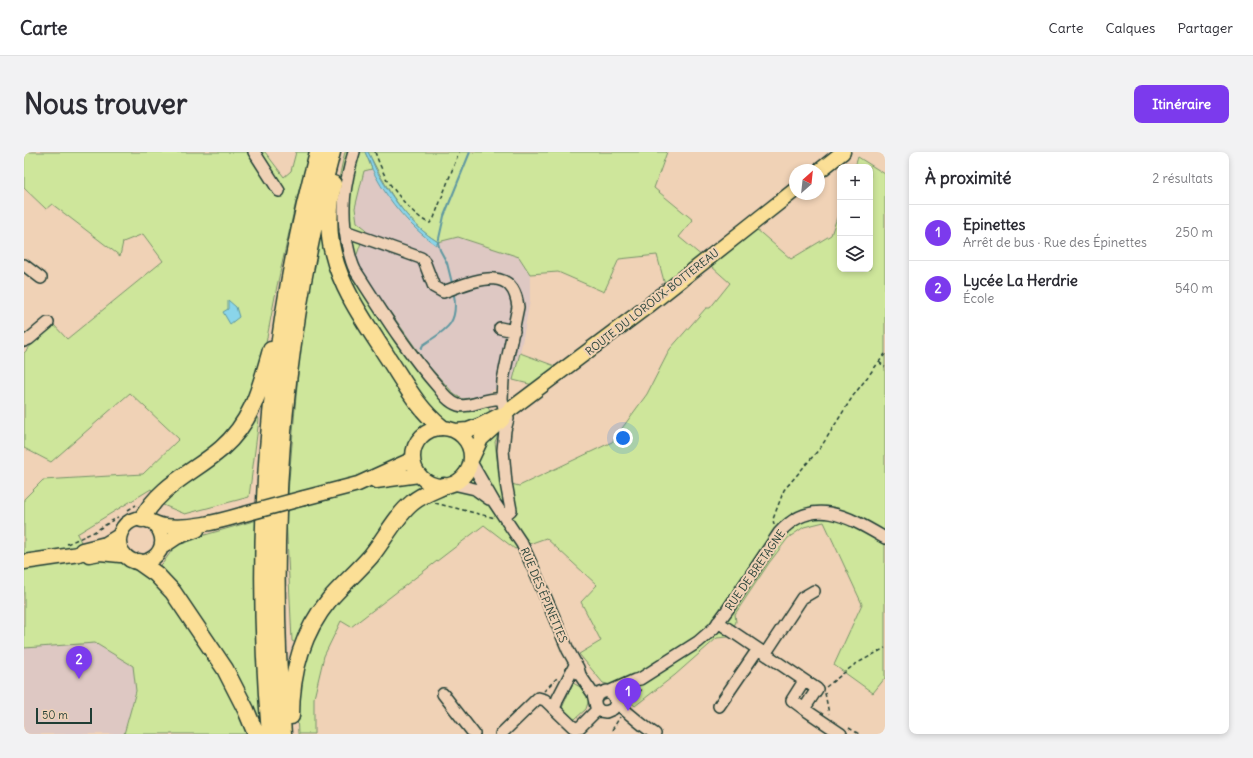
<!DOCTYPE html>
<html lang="fr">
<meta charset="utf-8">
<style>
body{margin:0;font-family:Delius,sans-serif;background:#f2f2f3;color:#2b2b33}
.controls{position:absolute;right:12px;top:12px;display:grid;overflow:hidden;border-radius:8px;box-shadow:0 2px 6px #0003}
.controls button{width:36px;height:36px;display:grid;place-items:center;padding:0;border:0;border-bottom:1px solid #e1e1e2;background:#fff;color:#2b2b33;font:20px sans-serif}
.compass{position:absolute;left:765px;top:12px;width:36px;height:36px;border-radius:50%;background:#fff;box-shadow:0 2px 6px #0003;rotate:27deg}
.scale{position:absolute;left:12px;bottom:10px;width:56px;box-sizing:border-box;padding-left:4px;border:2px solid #1f3d34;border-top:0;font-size:11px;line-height:14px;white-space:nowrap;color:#1f3d34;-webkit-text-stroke:3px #f0d2b6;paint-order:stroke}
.you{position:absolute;left:599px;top:286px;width:14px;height:14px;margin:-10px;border:3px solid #fff;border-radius:50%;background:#1a73e8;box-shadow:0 0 0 6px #1a73e833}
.badge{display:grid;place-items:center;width:26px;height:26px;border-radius:50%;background:#7c3aed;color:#fff;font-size:13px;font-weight:700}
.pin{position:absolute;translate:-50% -33px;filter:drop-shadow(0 1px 2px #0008)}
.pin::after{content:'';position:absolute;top:21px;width:14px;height:12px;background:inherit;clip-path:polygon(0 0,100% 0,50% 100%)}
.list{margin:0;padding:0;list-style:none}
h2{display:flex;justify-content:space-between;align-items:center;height:52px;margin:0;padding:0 16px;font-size:17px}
h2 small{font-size:13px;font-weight:400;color:#7c7c81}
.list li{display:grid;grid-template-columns:26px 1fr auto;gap:12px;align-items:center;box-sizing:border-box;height:56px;padding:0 16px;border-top:1px solid #e1e1e2}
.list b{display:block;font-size:15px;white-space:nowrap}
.list p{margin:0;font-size:13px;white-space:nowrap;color:#7c7c81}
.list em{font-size:13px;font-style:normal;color:#7c7c81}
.icon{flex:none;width:22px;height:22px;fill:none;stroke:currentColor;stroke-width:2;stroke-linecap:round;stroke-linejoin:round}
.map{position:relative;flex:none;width:861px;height:582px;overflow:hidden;border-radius:8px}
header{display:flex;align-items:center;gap:24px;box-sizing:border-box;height:56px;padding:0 20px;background:#fff;border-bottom:1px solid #e1e1e2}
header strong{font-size:19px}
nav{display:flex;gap:22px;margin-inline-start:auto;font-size:14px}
.intro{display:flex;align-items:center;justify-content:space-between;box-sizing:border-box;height:96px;padding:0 24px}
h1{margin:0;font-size:28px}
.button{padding:10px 18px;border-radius:8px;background:#7c3aed;color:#fff;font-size:14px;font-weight:700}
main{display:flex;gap:24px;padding:0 24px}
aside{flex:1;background:#fff;border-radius:8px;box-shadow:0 2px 6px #0003}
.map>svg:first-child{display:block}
.built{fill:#dec8c3}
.green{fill:#cee69b;stroke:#769268}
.water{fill:#8ad5ea;stroke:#5f98a1}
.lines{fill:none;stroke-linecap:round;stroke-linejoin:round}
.stream{stroke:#5f98a1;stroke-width:2}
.minor-casing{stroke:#1f3d34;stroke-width:14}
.major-casing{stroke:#1f3d34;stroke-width:17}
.highway-casing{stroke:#1f3d34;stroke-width:19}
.path{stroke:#1f3d34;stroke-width:1.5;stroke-dasharray:4 3;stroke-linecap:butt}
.minor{stroke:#f0d2b6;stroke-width:11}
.major{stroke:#fbdf96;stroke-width:14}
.highway{stroke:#fbdf96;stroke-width:16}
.major-bridge-casing{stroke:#1f3d34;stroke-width:17;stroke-linecap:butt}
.major-bridge{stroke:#fbdf96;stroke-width:14}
.labels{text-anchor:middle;stroke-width:4;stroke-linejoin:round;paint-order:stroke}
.street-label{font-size:11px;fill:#1f3d34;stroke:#f0d2b6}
</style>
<header>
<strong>Carte</strong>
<nav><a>Carte</a><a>Calques</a><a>Partager</a></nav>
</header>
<div class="intro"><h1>Nous trouver</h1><a class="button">Itinéraire</a></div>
<main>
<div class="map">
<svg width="861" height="582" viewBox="0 0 861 582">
<rect width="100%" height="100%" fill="#f0d2b6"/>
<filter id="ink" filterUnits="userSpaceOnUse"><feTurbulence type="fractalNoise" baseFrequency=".025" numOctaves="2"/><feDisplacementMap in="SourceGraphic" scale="8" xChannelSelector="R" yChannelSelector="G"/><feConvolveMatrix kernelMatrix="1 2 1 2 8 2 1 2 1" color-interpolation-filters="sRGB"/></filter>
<g filter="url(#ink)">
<path class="built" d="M 348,17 L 359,36 L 378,64 L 392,77 L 413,93 L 414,90 L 433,85 L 495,105 L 506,122 L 506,149 L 496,201 L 489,228 L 458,244 L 439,247 L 431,243 L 403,212 L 335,116 L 332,105 L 342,77 L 333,70 L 331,56 L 340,19 Z
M 71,491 L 110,514 L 112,539 L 100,582 L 0,582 L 0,496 Z"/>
<path class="green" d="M 0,0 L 241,0 L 260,25 L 267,19 L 272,0 L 286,0 L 273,45 L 253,134 L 241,196 L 226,249 L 235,267 L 225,345 L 161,362 L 139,353 L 127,337 L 53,382 L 66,408 L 88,407 L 126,423 L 139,411 L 153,391 L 233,368 L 241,582 L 100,582 L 112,539 L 109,514 L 71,491 L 0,496 L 0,347 L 19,328 L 119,322 L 155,287 L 106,241 L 27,310 L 0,296 L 0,201 L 28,171 L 43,187 L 139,109 L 119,82 L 99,90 L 96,104 L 28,52 L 22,57 L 0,36 Z
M 321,0 L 341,0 L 348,17 L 340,19 L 331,56 L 333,70 L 342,77 L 332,105 L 335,116 L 403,212 L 431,243 L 439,247 L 458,244 L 476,278 L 471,290 L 476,329 L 495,334 L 588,290 L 623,242 L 646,197 L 682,156 L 686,156 L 706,131 L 687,114 L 731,76 L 767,107 L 807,83 L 816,57 L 816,117 L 846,117 L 846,15 L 831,15 L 834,5 L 861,22 L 861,526 L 849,541 L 810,513 L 838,452 L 800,370 L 780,375 L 764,386 L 745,411 L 711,462 L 712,470 L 704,485 L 693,486 L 651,523 L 611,554 L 587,533 L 579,531 L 555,502 L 577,489 L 557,450 L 573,433 L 522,386 L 491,397 L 460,373 L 327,475 L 317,469 L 300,504 L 290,546 L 290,582 L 274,582 L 272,541 L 283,497 L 268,489 L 262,364 L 277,185 L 295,85 L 311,79 C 311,52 314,26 321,0 Z
M 344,0 L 643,0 L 630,36 L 669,68 L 655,85 L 679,105 L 641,133 L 633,103 L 595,107 L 580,140 L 534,120 L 506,122 L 495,105 L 434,85 L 414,90 C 380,69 362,35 344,0 Z
M 496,201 L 531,214 L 509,233 L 489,228 Z
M 549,531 L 560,537 L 565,547 L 562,557 L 551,567 C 544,567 540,562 538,556 Z"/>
<path class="water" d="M 341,0 L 344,0 C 348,7 350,15 355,23 C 370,49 388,74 414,90 L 412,93 C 386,75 366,51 351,23 C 347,16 345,7 341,0 Z
M 204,148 L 212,155 L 215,165 L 206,172 L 199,160 L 204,157 Z"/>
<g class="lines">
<path class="stream" d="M 428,131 L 423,111 L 416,98 L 414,91 L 420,64 L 446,0
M 397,197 L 399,193 C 421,178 435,173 430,143"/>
<defs>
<path id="minor" d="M 230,0 L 255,39
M 330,0 C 320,33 317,57 323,91 C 325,101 327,110 331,118 C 357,158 382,199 414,235 C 419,242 425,250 434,253 C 446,257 462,245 478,247
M 321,79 L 397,106 L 400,109 L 410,135 L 419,140 C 446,131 489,109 494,155 L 479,228 L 478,247 L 480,256 L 483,260 L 484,267 L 481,278 L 479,298 L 482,331 L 487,358 L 480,364
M 0,113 L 17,126
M 476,176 L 490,179
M 0,189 L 5,187 L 24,171
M 447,310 L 470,350 L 498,392 L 510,418 L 544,498 L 554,516 L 556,523 L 569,542 L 572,555 L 576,559 L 582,560 L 589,557 L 592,551 L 589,543 L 583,539 L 574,542 L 571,548
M 429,332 L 451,337 L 465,347
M 694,470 L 793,537 L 780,557 L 817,582
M 741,502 L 778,446 L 790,439
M 584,540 L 611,528 L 616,527 L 674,490 L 690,476 L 704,457 L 755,381 C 789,343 825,365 861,386
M 419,542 L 450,582
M 592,551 C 605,561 617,573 631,582
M 695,554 L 734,497
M 529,556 L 532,552 L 534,546 L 551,513
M 780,557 L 768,548 L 780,529
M 477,582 L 514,546 L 521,548 L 548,574 L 552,576 L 556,575 L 574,557"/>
<path id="major" d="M 795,19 L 819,0
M389 305a29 29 0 1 1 58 0a29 29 0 1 1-58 0Z
M 431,279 L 444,278 L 457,273 L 476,263
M 448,306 L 457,287 L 478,268 L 483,260 L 624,154 L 771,38
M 352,329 L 395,323
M 280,346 L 334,332 L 389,307
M 131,372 C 154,398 116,425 99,401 C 90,389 97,371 112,367 C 123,365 131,373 141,374 C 166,377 193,370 217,363
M 138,395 L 153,385 L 173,378
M 65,403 L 76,401 L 96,403 L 100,402
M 0,410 L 55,402 L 58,398 L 82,392 L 95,384"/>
<path id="highway" d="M 309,32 C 305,55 303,79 309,101 C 318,139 343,173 364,206 C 380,230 394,257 417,275
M 118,367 C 136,333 169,321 197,297 C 228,270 236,237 247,198
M 115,410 L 132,422 L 149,440 L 201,517 L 222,558 L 232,582
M 267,564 C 267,522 278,481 305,448 C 318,433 334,419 347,404 C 360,388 372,364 388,351 C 397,343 409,339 420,334
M 246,582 C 229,387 244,189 294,0
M 259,582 C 243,387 257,189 308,0"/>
</defs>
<use href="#minor" class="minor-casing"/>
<use href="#major" class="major-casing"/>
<use href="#highway" class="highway-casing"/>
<path class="path" d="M 351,0 C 354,9 358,18 362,26 C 370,39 392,67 406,71 L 410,66 L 435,0
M 855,210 L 861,215
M 411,351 L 471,366
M 104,358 L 112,353
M 750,373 L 749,367 L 760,338 L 797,295 L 829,244 L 861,202
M 43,392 L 70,380 L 94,365
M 802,535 L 830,513 L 861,496
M 520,539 L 533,526
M 801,541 L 805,562
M 606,551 L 619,536
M 825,576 L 835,582
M 588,578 L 596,565"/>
<use href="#minor" class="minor"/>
<use href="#major" class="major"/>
<use href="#highway" class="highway"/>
<defs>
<path id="major-bridge" d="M 217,363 L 280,346"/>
</defs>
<use href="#major-bridge" class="major-bridge-casing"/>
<use href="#major-bridge" class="major-bridge"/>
</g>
</g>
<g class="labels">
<g class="street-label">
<text transform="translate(628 150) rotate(-38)" y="4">ROUTE DU LOROUX-BOTTEREAU</text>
<text transform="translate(731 418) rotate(-55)" y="4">RUE DE BRETAGNE</text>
<text transform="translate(520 443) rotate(67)" y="4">RUE DES ÉPINETTES</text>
</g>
</g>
</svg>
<div class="controls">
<button>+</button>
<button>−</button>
<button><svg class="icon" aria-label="layers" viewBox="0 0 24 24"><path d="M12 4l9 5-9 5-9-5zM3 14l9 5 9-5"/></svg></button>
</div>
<svg class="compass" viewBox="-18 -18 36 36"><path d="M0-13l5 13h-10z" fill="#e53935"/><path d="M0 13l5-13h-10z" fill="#7c7c81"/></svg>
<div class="scale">50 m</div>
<div class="you"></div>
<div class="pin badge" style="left:604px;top:559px">1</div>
<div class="pin badge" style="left:55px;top:527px">2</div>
</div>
<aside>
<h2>À proximité<small>2 résultats</small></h2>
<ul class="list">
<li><span class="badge">1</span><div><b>Epinettes</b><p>Arrêt de bus · Rue des Épinettes</p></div><em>250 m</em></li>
<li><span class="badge">2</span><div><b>Lycée La Herdrie</b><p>École</p></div><em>540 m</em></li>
</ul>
</aside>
</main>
